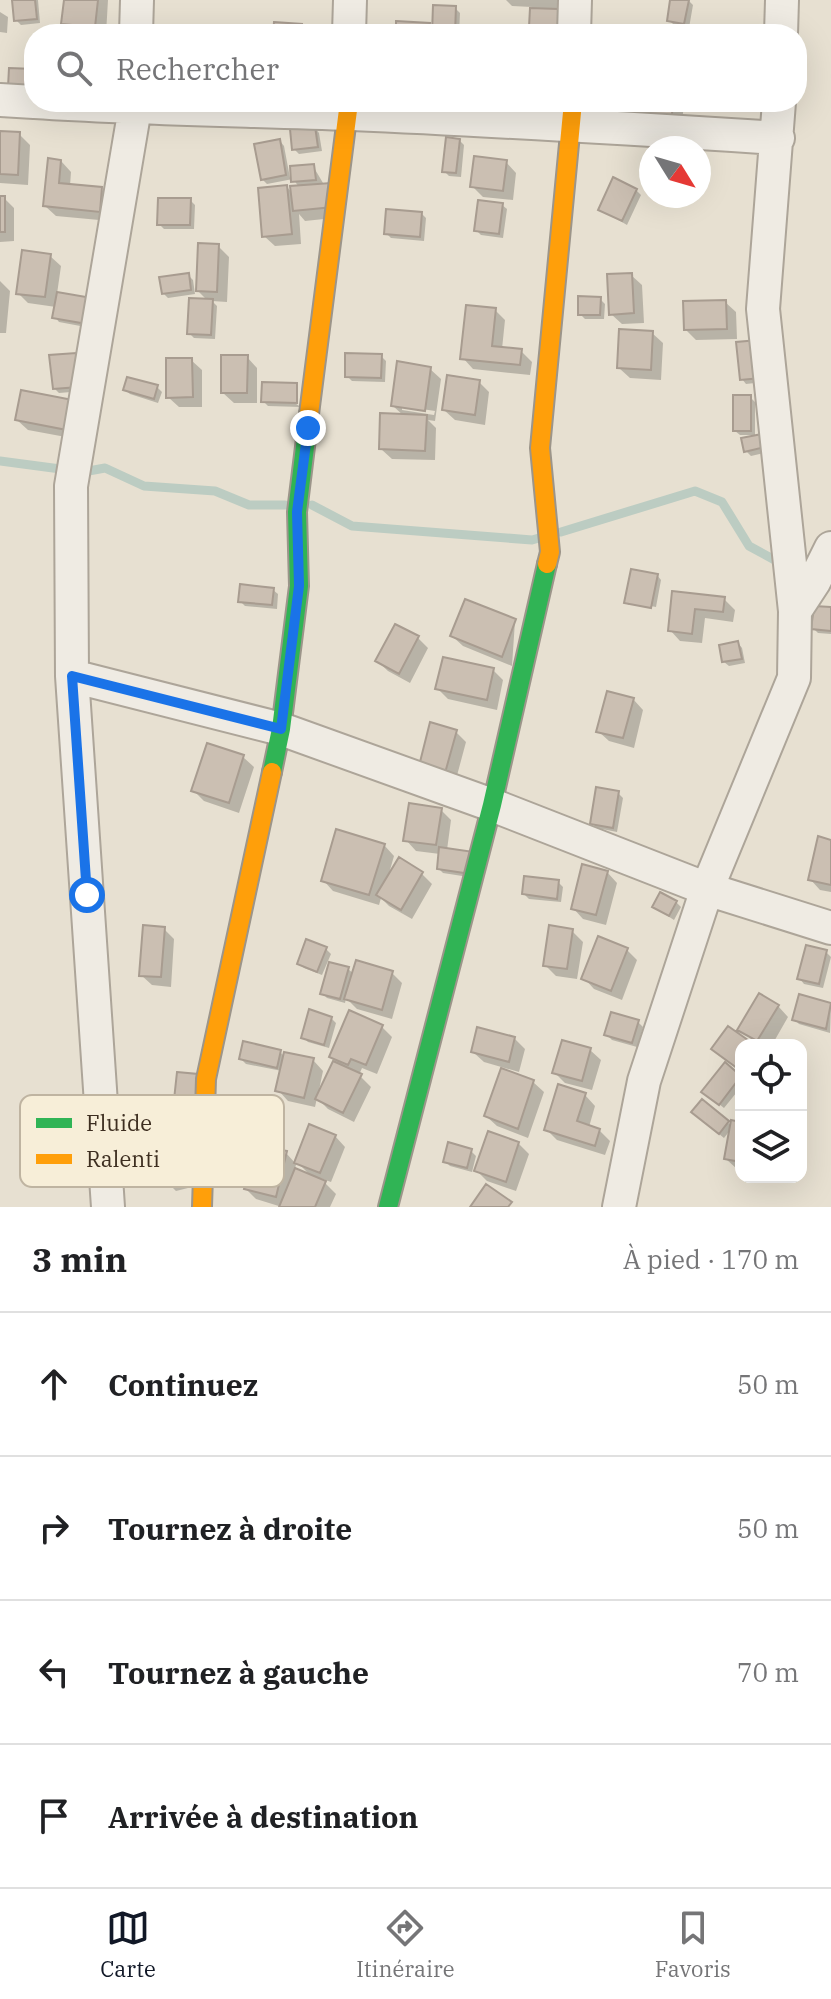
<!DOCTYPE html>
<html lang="fr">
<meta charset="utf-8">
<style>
body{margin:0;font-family:"IBM Plex Serif",serif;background:#f6f6f6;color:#202124}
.controls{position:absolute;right:24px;bottom:24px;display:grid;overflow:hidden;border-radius:16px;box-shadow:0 8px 32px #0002}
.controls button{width:72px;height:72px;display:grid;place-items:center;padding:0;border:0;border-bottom:2px solid #e0e0e0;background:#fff;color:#202124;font:40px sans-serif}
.compass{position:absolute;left:639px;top:136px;width:72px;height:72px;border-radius:50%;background:#fff;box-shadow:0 8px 32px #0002;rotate:127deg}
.stop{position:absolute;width:24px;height:24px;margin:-18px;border:6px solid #1a73e8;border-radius:50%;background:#fff}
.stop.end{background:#1a73e8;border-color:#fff;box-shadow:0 2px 8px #0008}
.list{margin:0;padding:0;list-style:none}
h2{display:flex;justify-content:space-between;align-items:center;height:104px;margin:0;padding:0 32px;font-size:34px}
h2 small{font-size:26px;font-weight:400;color:#757577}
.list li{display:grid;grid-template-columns:52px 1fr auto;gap:24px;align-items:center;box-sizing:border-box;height:144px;padding:0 32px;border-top:2px solid #e0e0e0}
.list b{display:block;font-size:30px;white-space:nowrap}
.list em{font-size:26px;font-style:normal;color:#757577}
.icon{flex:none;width:44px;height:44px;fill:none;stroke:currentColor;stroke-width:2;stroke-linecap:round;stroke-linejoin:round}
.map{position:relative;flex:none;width:831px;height:1207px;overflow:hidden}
.search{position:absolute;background:#fff;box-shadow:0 8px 32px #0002;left:24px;right:24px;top:24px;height:88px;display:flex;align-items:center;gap:20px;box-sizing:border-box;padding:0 28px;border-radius:32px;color:#757577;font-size:30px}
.sheet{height:680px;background:#fff}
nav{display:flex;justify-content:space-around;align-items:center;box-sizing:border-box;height:112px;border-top:2px solid #e0e0e0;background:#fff;font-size:22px;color:#757577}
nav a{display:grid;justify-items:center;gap:4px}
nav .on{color:#111827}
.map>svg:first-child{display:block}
.shadow{fill:#0003;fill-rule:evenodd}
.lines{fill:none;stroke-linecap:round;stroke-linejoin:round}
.stream{stroke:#bcccc2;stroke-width:9}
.building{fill:#cbbfb2;stroke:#a89c90;stroke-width:2}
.street-casing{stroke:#ada599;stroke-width:36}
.fast-casing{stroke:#9c958a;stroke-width:22}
.slow-casing{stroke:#9c958a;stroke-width:22}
.street{stroke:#efebe3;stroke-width:32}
.fast{stroke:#30b455;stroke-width:18}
.slow{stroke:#ff9f0a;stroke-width:18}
.route{stroke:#1a73e8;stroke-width:10}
.key{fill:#f7eed8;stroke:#bfb4a1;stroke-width:2}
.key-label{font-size:22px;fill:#3d2e20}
</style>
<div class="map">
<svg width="831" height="1207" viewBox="0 0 831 1207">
<rect width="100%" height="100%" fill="#e7e0d1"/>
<path class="shadow" d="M 14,0 L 38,0 L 40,23 L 21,25 L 16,20 Z
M 66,0 L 108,0 L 106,34 L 74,34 L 64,23 Z
M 506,0 L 560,0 L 560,9 L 555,9 L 562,16 L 562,32 L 536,31 L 531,27 L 532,7 L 512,6 Z
M 672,0 L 688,0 L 693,5 L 689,28 L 674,25 L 669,20 Z
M 455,8 L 460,13 L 459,34 L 398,34 L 429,25 L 434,30 Z
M 0,12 L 8,17 L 7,33 L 0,32 Z
M 495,102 L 534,102 L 533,114 L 505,112 Z
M 647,102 L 684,102 L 681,135 Z
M 315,128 L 319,133 L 322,151 L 299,154 L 294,149 Z
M 0,133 L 19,134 L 30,145 L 28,185 L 0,183 Z
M 280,141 L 284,146 L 290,178 L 313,166 L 343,217 L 305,221 L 299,214 L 301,244 L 275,246 L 264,236 L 287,187 L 293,194 L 299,187 L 293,179 L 267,184 L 262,179 Z
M 460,141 L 464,145 L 461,177 L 449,176 L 444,171 Z
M 61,161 L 71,172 L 70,186 L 101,189 L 112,200 L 110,221 L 56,216 L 45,206 Z
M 506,162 L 516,173 L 513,200 L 483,197 L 472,186 Z
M 636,190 L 641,195 L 627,225 L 601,210 Z
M 0,198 L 4,198 L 14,208 L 14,241 L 0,242 Z
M 190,200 L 195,205 L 194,229 L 164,229 L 159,224 Z
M 502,205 L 507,209 L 503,238 L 481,235 L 476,230 Z
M 421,213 L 426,218 L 424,241 L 391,238 L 386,233 Z
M 218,246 L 229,257 L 227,302 L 212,301 L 217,306 L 215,339 L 194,338 L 189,333 L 208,301 L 198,291 Z
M 50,256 L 61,266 L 57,294 L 91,328 L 59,322 L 55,317 L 56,307 L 28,303 L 18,293 Z
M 188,275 L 193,280 L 195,294 L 168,298 L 163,293 Z
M 631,275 L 642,285 L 644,323 L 622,324 L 611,314 Z
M 0,281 L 10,291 L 6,333 L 0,333 Z
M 600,299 L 605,304 L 604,319 L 585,319 L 580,314 Z
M 725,302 L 736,312 L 737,339 L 696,340 L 686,330 Z
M 495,310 L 505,320 L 502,349 L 521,351 L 532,362 L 530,375 L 473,369 L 463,358 Z
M 652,333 L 663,343 L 661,380 L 630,378 L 619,368 Z
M 738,344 L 765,382 L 746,384 L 742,379 Z
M 75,355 L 80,360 L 83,391 L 59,393 L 54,388 Z
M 381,356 L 386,361 L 385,382 L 352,381 L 347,376 Z
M 247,357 L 257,368 L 257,403 L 234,403 L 223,393 Z
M 191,360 L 202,370 L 202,407 L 179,407 L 168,397 Z
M 430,369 L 441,379 L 435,421 L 428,420 L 436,428 L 435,460 L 392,459 L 381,449 L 404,416 L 393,406 ZM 402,406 L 435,411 L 434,415 L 402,410 Z
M 479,382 L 489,392 L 485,425 L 455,420 L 444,410 Z
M 264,384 L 301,407 L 268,406 L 263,401 Z
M 157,387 L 162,392 L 158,403 L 130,394 L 125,390 Z
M 750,397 L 755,402 L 755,437 L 769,452 L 751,456 L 746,451 L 753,435 L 740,435 L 735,431 Z
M 77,403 L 82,440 L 28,430 L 17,420 Z
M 657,575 L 661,580 L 656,607 L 629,602 L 629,605 L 626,603 Z
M 273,590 L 278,594 L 277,609 L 245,606 L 240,601 Z
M 674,593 L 724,599 L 735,610 L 733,622 L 705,618 L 702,643 L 680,641 L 670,630 Z
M 831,609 L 831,634 L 818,633 L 813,628 Z
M 515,621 L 512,666 L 463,646 L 452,636 Z
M 418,638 L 428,648 L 410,683 L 388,671 L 377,661 Z
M 738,643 L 742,648 L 745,663 L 729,666 L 724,662 Z
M 493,670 L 503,680 L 497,710 L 448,699 L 438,689 Z
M 633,699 L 643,710 L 634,748 L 609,741 L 598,731 Z
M 456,732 L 466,742 L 455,783 L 431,776 Z
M 243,757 L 254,767 L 239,813 L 204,801 L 194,791 Z
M 618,793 L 623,798 L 617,832 L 597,828 L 592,823 Z
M 441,810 L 451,820 L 447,850 L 475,878 L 443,873 L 439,869 L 440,854 L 416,851 L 406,840 Z
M 831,842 L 831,892 L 820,890 L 810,879 Z
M 384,845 L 394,856 L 388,877 L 422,874 L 432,884 L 412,919 L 389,906 L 381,898 L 379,905 L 333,891 L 323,880 Z
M 607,872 L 617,883 L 606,925 L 583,919 L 573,908 Z
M 558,882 L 563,887 L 561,902 L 529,899 L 524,894 Z
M 676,902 L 681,907 L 674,920 L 654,907 Z
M 164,929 L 174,939 L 171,987 L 152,985 L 141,975 Z
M 572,931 L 583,942 L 577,979 L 556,976 L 545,965 Z
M 326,949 L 331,954 L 322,975 L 304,968 L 299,963 Z
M 627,950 L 637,960 L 622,1000 L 594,989 L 584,978 Z
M 826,952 L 831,957 L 823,988 L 804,984 L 800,979 Z
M 348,969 L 354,974 L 392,973 L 402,983 L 392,1019 L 357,1009 L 346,998 L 345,1003 L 327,998 L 322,993 Z
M 800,997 L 831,1005 L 830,1033 L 799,1024 L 794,1019 Z
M 778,1006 L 788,1017 L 772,1045 L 759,1045 L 740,1030 Z
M 331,1018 L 336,1023 L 329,1048 L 308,1042 L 303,1037 Z
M 638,1022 L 643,1027 L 637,1047 L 612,1040 L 607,1035 Z
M 382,1027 L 392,1037 L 377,1074 L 362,1068 L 359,1075 L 371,1087 L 354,1122 L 328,1109 L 317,1098 L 315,1107 L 288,1101 L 278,1090 L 282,1071 L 246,1064 L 241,1059 L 280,1052 L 285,1057 L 313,1060 L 323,1071 L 318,1095 L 342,1067 L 331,1056 Z
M 514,1038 L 525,1049 L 519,1072 L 484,1062 L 473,1052 Z
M 590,1050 L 601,1060 L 592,1090 L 565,1083 L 555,1073 Z
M 725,1065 L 741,1077 L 741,1087 L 724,1108 L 709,1096 Z
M 502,1071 L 533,1082 L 544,1092 L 528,1138 L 497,1126 L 486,1116 Z
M 585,1095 L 595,1106 L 589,1127 L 599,1130 L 610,1141 L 605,1155 L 557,1140 L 546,1129 Z
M 702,1102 L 732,1126 L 741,1124 L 741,1170 L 737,1169 L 726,1159 L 731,1129 L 724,1138 L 698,1117 Z
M 182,1128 L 188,1188 L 176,1191 L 171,1186 L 168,1173 L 139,1178 L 128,1167 Z
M 335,1136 L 345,1147 L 331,1182 L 320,1178 L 336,1194 L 330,1207 L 282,1207 L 256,1199 L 246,1189 L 286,1153 L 296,1164 L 295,1170 L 312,1177 L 297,1162 Z
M 518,1143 L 529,1154 L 516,1191 L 487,1181 L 476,1170 Z
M 471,1151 L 476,1156 L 472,1172 L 450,1166 L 445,1161 Z"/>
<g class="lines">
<path class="stream" d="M 0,461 L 83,472 L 105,468 L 144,486 L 215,491 L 249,505 L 285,505
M 312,505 L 352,526 L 532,540 L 539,538
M 561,532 L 695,491 L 722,502 L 749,546 L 784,565"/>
</g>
<path class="building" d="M 12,0 L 35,0 L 37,19 L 14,21 Z
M 64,0 L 98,0 L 95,27 L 61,24 Z
M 670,0 L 689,0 L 684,24 L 667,21 Z
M 433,5 L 456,6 L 455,34 L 432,34 Z
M 530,8 L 558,9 L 558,28 L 529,27 Z
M 396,21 L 430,23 L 429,34 L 396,34 Z
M 274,22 L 302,24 L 301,34 L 273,34 Z
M 9,68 L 34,69 L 34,88 L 8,87 Z
M 645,102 L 673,102 L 671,126 L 643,123 Z
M 315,126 L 318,147 L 292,150 L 290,129 Z
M 0,131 L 20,132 L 18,175 L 0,174 Z
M 446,137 L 460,139 L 456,173 L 442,172 Z
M 280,139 L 286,175 L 261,180 L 254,144 Z
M 474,156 L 507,160 L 503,191 L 470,187 Z
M 48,158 L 61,160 L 59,183 L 102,187 L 100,212 L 43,206 Z
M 314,164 L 316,180 L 291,182 L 290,166 Z
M 613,177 L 637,189 L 622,221 L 598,210 Z
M 331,183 L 333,207 L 293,211 L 290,186 Z
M 287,185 L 292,234 L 262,237 L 258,188 Z
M 0,196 L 5,196 L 5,232 L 0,232 Z
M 158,198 L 191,198 L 190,225 L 157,225 Z
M 478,200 L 503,203 L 499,234 L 474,231 Z
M 386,209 L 422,212 L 420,237 L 384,234 Z
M 198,243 L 219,244 L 217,292 L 196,291 Z
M 22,250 L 51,254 L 45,297 L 16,294 Z
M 189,273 L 191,290 L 162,294 L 159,277 Z
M 632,273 L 634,313 L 609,315 L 607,274 Z
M 57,292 L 92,298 L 87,324 L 52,318 Z
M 578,296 L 601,297 L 600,315 L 578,315 Z
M 189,298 L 213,299 L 211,335 L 187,334 Z
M 726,300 L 727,329 L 684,330 L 683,301 Z
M 466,305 L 496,308 L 492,346 L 522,349 L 520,365 L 460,359 Z
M 619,329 L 653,331 L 651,370 L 617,368 Z
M 758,340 L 761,378 L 740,380 L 736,342 Z
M 76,353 L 79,387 L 53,389 L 49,355 Z
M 345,353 L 382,354 L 381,378 L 345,377 Z
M 221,355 L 248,355 L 247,393 L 221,393 Z
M 166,358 L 192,358 L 193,397 L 166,398 Z
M 397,361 L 431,367 L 425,411 L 391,406 Z
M 447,375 L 480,380 L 475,415 L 442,410 Z
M 127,377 L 158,385 L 154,399 L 123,390 Z
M 262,382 L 297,383 L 297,403 L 261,402 Z
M 21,390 L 78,401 L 72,431 L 15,420 Z
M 733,395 L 751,395 L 751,431 L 733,431 Z
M 380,413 L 427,415 L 425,451 L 379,449 Z
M 762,434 L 765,447 L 744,452 L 741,438 Z
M 631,569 L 658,574 L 651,608 L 624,603 Z
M 240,584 L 274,588 L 272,605 L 238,602 Z
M 672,591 L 725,597 L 723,612 L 695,609 L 692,634 L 668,631 Z
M 465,599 L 516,619 L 502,657 L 450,636 Z
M 814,606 L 831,607 L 831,631 L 811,629 Z
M 395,624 L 419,636 L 399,674 L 375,661 Z
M 738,641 L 742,659 L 722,662 L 719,645 Z
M 443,657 L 494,668 L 487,700 L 435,689 Z
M 607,691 L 634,698 L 623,738 L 596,732 Z
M 430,722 L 457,730 L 445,773 L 419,766 Z
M 207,743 L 244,755 L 229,803 L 191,791 Z
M 596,787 L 619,791 L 613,828 L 590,824 Z
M 409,803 L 442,808 L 436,845 L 403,841 Z
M 336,829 L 385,844 L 369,895 L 321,881 Z
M 818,836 L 831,840 L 831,885 L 808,880 Z
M 439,847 L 474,852 L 471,874 L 437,869 Z
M 399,857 L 423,872 L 401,910 L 376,895 Z
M 582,864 L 608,871 L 596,915 L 571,909 Z
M 524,876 L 559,880 L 557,899 L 522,894 Z
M 660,892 L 677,901 L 669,916 L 652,907 Z
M 143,925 L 165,927 L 161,977 L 139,976 Z
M 549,925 L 573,929 L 567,969 L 543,966 Z
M 598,936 L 628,948 L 611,991 L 581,979 Z
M 306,939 L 327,947 L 317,972 L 297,964 Z
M 806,945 L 827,950 L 819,984 L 797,979 Z
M 356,960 L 393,971 L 382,1010 L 344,999 Z
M 329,962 L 349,967 L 340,999 L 320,994 Z
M 759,993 L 779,1005 L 757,1041 L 737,1030 Z
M 799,994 L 831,1003 L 826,1029 L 792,1020 Z
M 309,1009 L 332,1017 L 324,1045 L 301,1038 Z
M 349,1010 L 383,1025 L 366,1065 L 351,1059 L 348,1065 L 329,1057 Z
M 611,1012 L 639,1020 L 632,1043 L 604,1035 Z
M 728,1026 L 755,1045 L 741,1045 L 741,1071 L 711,1049 Z
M 477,1027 L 515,1037 L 509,1062 L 471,1052 Z
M 562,1040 L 591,1048 L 582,1081 L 552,1073 Z
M 243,1041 L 281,1050 L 277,1068 L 239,1059 Z
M 284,1052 L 314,1058 L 304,1098 L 275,1091 Z
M 333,1061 L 362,1074 L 343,1113 L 315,1099 Z
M 725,1062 L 741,1076 L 719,1105 L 701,1092 Z
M 501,1068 L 534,1080 L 518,1129 L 484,1116 Z
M 177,1072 L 198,1074 L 195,1110 L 173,1109 Z
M 558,1084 L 586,1093 L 577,1121 L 600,1129 L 595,1146 L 544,1130 Z
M 702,1099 L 729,1121 L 719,1134 L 691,1112 Z
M 731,1120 L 741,1122 L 741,1162 L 724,1159 Z
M 309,1124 L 336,1135 L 320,1173 L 294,1163 Z
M 488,1131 L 519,1142 L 506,1182 L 474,1171 Z
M 448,1142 L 472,1149 L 467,1168 L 443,1162 Z
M 254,1144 L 287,1151 L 276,1197 L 244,1189 Z
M 295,1168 L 326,1181 L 315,1207 L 279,1207 Z
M 486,1184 L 512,1202 L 508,1207 L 470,1207 Z"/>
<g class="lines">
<defs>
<path id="street" d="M 136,34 L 137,0
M 349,34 L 350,0
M 574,34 L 575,0
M 781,34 L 782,0
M 0,100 L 34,102
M 35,102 C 140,109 246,110 352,114 C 494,120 636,129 778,138
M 779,102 L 763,309 L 795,611
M 72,676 L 281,729 L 492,805 L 707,889 L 831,928
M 108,1207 L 72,676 L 71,486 L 136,102
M 619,1207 L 644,1081 L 707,889 L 794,678 L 795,611 L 814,582 L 831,548"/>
<path id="fast" d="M 272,772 L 281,729 L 299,586 L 297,512 L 309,414
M 388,1207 L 492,805 L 547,564"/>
<path id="slow" d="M 309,414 L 349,102
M 547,564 L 550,552 L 540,448 L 573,102
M 202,1207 L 206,1079 L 272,772"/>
</defs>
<use href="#street" class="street-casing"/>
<use href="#fast" class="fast-casing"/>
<use href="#slow" class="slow-casing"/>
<use href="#street" class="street"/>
<use href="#fast" class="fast"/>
<use href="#slow" class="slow"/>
</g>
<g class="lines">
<path class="route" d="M 87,895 L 72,676 L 281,729 L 299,586 L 297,512 L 308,428"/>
</g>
<rect x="20" y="1095" width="264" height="92" rx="12" class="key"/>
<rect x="36" y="1118" width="36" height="10" fill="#30b455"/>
<rect x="36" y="1154" width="36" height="10" fill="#ff9f0a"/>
<g class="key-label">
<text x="86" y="1131">Fluide</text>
<text x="86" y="1167">Ralenti</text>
</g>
</svg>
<div class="controls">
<button><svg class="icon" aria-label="locate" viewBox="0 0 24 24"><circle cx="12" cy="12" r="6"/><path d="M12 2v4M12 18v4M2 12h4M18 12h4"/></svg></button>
<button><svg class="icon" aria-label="layers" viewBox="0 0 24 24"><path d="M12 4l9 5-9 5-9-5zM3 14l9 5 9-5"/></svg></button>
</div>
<svg class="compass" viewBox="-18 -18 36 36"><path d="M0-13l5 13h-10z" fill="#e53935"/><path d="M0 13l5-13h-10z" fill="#757577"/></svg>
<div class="stop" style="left:87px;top:895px"></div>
<div class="stop end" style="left:308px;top:428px"></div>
<div class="search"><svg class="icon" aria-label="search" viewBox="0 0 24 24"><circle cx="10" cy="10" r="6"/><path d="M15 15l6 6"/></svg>Rechercher</div>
</div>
<section class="sheet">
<h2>3 min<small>À pied · 170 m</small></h2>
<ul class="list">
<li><svg class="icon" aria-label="ahead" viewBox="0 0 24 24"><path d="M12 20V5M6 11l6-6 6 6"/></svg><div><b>Continuez</b></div><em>50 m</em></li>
<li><svg class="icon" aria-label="right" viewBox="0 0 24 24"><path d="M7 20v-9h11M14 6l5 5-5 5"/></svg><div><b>Tournez à droite</b></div><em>50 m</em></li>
<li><svg class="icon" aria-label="left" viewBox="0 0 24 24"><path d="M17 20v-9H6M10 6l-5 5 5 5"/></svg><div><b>Tournez à gauche</b></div><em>70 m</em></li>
<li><svg class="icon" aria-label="arrive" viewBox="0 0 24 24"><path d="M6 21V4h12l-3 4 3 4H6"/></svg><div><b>Arrivée à destination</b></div></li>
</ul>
</section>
<nav>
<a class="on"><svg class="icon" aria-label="map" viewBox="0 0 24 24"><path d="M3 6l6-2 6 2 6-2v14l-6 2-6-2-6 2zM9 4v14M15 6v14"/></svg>Carte</a>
<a><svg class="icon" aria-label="directions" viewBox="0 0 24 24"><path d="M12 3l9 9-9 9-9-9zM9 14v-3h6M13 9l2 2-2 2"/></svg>Itinéraire</a>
<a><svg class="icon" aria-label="saved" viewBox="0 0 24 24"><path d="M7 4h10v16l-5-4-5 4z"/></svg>Favoris</a>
</nav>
